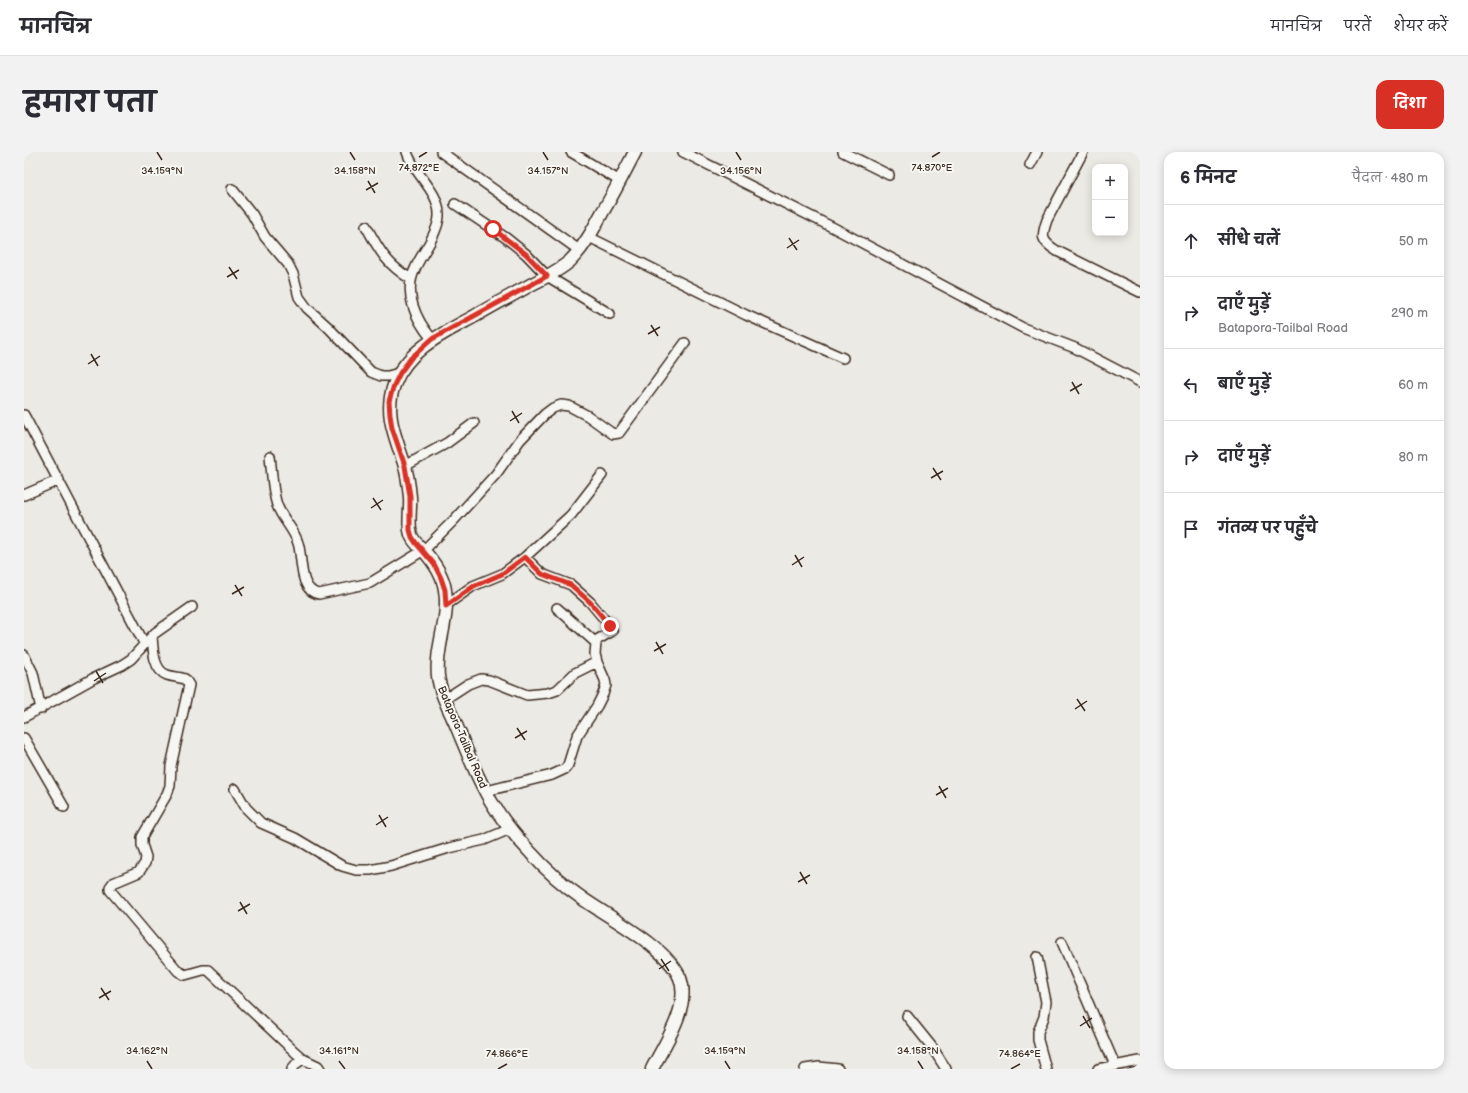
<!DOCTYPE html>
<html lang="hi">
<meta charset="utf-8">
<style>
body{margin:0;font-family:"Balsamiq Sans","Playpen Sans Deva",sans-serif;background:#f2f2f3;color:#2b2b33}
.controls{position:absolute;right:12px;top:12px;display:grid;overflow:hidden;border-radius:8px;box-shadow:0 2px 10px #0003}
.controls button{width:36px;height:36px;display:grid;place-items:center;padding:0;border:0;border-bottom:1px solid #e1e1e2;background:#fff;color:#2b2b33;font:20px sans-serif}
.stop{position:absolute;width:12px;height:12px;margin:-9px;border:3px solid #d93025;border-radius:50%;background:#fff}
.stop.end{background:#d93025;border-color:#fff;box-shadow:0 1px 4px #0008}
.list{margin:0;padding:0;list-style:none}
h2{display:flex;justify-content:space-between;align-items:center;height:52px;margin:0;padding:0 16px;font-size:17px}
h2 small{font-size:13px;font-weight:400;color:#7c7c81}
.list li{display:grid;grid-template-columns:26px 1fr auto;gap:12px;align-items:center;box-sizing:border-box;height:72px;padding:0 16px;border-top:1px solid #e1e1e2}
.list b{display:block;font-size:15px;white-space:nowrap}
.list p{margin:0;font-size:13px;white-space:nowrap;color:#7c7c81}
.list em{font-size:13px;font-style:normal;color:#7c7c81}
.icon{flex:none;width:22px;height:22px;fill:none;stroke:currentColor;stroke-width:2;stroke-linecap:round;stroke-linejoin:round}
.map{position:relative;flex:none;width:1116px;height:917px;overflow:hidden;border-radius:12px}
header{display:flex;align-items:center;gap:24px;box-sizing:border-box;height:56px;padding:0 20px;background:#fff;border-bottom:1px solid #e1e1e2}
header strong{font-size:19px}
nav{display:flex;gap:22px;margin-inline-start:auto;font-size:14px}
.intro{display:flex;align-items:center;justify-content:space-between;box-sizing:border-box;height:96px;padding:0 24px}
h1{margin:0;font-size:28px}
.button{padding:10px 18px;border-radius:12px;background:#d93025;color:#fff;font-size:14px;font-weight:700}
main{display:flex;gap:24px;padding:0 24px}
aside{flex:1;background:#fff;border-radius:12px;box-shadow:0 2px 10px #0003}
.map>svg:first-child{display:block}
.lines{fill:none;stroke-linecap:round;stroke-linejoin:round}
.minor-casing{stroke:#3b2a1e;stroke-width:12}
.secondary-casing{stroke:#3b2a1e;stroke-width:15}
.minor{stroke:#f6f6f2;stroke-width:9}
.secondary{stroke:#f6f6f2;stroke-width:12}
.route{stroke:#d93025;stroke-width:5}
.ticks{fill:none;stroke:#3b2a1e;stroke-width:1.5}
.labels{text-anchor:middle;stroke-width:4;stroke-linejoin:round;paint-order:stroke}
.street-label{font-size:11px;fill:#3b2a1e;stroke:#f6f6f2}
.ticks-label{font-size:10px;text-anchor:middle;fill:#3b2a1e;stroke:#f6f6f2;stroke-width:4;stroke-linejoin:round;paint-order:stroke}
</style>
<header>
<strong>मानचित्र</strong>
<nav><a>मानचित्र</a><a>परतें</a><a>शेयर करें</a></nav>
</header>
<div class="intro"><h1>हमारा पता</h1><a class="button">दिशा</a></div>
<main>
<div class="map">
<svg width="1116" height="917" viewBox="0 0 1116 917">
<rect width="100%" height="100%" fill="#ebeae5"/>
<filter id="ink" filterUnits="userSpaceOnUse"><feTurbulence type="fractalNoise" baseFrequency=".025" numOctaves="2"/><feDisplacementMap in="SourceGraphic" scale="8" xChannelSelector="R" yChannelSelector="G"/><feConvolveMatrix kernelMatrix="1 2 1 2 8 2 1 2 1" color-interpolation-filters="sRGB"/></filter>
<g filter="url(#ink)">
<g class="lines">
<defs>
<path id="minor" d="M 383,0 C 390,23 416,39 415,64 C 415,73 410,82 406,90 C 401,99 395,107 391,117 C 379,141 392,168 408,187
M 417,0 L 555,98
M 547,0 L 596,29
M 659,0 L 810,76 L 999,176 L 1051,196 L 1116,230
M 819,0 L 865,23
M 1059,0 L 1023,68 C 1017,85 1017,89 1033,99 L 1116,140
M 1006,13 L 1013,0
M 208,37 L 228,62 L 241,85 L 264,112 L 269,122 L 275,145 L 283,156 L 304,175 L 347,220 L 357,224 L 364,224 L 375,221
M 431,52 L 482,86 L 502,102 L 523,124 L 586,162
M 342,74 C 355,98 363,113 387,127
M 565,85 L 722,163 L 819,206
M 0,263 L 120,491
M 246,304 C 248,320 248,338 253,353 C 258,367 270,377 274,391 C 279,405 274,439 295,442 L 346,431 L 400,398 L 430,368 L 472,322 L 496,288 L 521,262 L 529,256 L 537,253 L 545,254 L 564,264 L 589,282 L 595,281 L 661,191
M 381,314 L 423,291 L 450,271
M 0,343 L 35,328
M 422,453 L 449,434 L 478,422 L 501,405 L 547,363 L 578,323
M 533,456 L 572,491
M 128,484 C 129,496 129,518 143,523 C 149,525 155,525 161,527 L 165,533 L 147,614 L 146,634 L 143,642 L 118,685 L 118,693 L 122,705 L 121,711 L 115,720 L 89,731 L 86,735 L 86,738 L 154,819 L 161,823 L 179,818 L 184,818 L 271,900 L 279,907 L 294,914 L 296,917
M 0,503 L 9,521 L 17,557
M 421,547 L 444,532 L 457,527 L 465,528 L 503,543 L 524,541 L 533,538 L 551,521 L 573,510
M 0,565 L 70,526 L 98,513 L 107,507 L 131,481 L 168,455
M 0,586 L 40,655
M 211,637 L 222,656 L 237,671 L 271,686 L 318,714 L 332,718 L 346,718 L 367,714 L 425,696 L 460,688 L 486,677
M 462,639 L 528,623 L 541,617 L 544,613 L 553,584 L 573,554 L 579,542 L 582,533 L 581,528 L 573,510 L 571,502 L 572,491 L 573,488 L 588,479 L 586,474 L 566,450 L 547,433 L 518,422 L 501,405
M 1038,790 L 1091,913
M 1013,805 L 1022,850 L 1020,865 L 1014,880 L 1014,888 L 1022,917
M 883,864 L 908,895 L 922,917
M 268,917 L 273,911 L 279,907
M 781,917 L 795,915 L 814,917
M 1074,917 L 1116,909"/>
<path id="secondary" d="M 611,0 C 600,21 590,41 578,61 C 569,78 560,95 546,109 C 536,118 523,124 512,130 C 492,141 471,152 451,164 C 420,181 383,197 370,233 C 360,261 371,284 380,311 C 383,321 385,334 386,345 C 387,356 383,375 388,385 C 391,391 395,394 399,398 C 409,409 419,423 421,438 C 426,467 411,495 414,524 C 416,541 425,557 432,573 C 443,599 453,627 468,651 C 479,669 493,686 507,701 C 523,719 539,733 559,747 C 586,766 643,795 656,826 C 667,854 640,893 628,917"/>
</defs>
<use href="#minor" class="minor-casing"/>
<use href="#secondary" class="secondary-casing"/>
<use href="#minor" class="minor"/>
<use href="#secondary" class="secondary"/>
</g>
</g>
<g class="lines" filter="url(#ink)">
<path class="route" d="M 469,77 L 502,102 L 523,124 L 408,187 L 387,206 L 376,221 L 370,233 L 365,249 L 366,263 L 368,276 L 381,314 L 386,344 L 386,378 L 388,385 L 392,391 L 410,412 L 417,426 L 421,438 L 422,454 L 450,434 L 478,422 L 501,405 L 518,422 L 547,433 L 566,450 L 586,474"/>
</g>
<path class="ticks" d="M 133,0 L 138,8M 326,0 L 331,8M 519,0 L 524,8M 712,0 L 717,8M 395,5 L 403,0M 908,5 L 916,0M 344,29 L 351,41M 342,38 L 354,31M 765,86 L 773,98M 763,96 L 775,88M 205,115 L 213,127M 203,125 L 215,118M 627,173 L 634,184M 624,182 L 636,175M 67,202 L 74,214M 64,212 L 76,204M 1048,230 L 1055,242M 1046,239 L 1058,232M 488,259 L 495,271M 486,269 L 498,261M 909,316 L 917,328M 907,326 L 919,319M 349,346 L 357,358M 347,356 L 359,348M 771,403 L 778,415M 768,413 L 780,405M 211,433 L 218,444M 208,442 L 220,435M 632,490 L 639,502M 630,499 L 642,492M 72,519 L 79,531M 70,529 L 82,521M 1053,547 L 1061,559M 1051,557 L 1063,549M 493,576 L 501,588M 491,586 L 503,579M 915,634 L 922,646M 912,643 L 924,636M 355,663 L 362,675M 352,673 L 364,665M 776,720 L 783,732M 774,730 L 786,723M 216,750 L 223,762M 214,759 L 226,752M 637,807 L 645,819M 635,817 L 647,809M 77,836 L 85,848M 75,846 L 87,839M 1059,864 L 1066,876M 1056,874 L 1068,866M 123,909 L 128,917M 315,909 L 321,917M 701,909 L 706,917M 894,909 L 899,917M 474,917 L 483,912M 987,917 L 996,912"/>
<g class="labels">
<g class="street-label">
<text transform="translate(439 585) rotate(67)" y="4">Batapora-Tailbal Road</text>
</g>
</g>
<g class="ticks-label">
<text x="908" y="19">74.870°E</text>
<text x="395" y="19">74.872°E</text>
<text x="138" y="22">34.159°N</text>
<text x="331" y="22">34.158°N</text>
<text x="524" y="22">34.157°N</text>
<text x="717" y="22">34.156°N</text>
<text x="123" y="902">34.162°N</text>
<text x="315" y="902">34.161°N</text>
<text x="701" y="902">34.159°N</text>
<text x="894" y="902">34.158°N</text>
<text x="483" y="905">74.866°E</text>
<text x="996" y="905">74.864°E</text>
</g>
</svg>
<div class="controls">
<button>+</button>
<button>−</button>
</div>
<div class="stop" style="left:469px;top:77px"></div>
<div class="stop end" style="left:586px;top:474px"></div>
</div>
<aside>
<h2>6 मिनट<small>पैदल · 480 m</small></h2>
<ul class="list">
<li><svg class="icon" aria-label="ahead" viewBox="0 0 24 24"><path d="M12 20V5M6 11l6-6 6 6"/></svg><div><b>सीधे चलें</b></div><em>50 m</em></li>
<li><svg class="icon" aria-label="right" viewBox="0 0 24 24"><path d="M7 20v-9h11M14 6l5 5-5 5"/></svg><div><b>दाएँ मुड़ें</b><p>Batapora-Tailbal Road</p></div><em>290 m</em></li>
<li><svg class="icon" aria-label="left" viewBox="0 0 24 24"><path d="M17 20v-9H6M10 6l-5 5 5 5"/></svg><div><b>बाएँ मुड़ें</b></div><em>60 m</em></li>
<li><svg class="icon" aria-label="right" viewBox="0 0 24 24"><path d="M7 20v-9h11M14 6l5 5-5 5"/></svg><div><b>दाएँ मुड़ें</b></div><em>80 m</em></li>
<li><svg class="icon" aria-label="arrive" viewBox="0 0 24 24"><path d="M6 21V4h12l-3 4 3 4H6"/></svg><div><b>गंतव्य पर पहुँचे</b></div></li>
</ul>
</aside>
</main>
